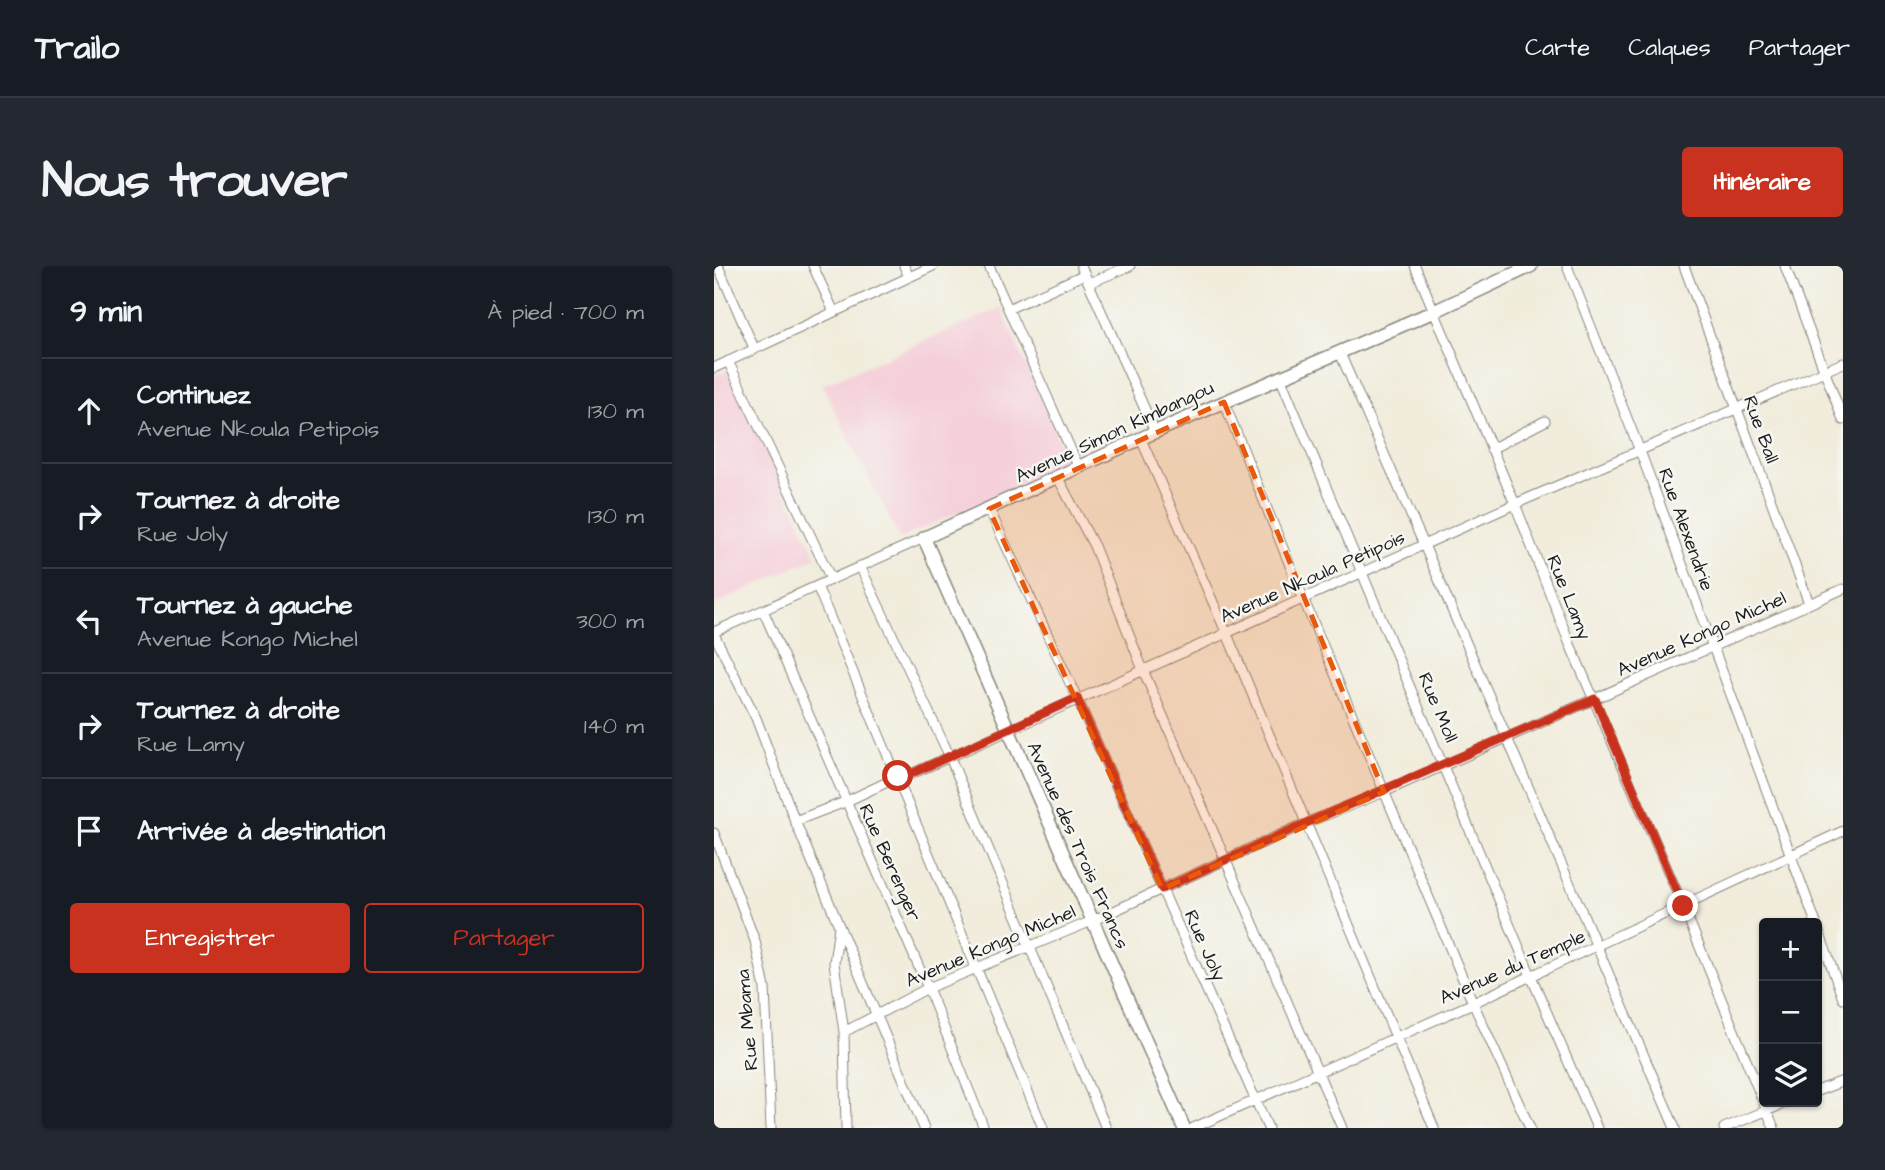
<!DOCTYPE html>
<html lang="fr">
<meta charset="utf-8">
<style>
body{margin:0;font-family:"Architects Daughter",sans-serif;background:#242831;color:#f1f3f6}
.controls{position:absolute;right:21px;bottom:21px;display:grid;overflow:hidden;border-radius:7px;box-shadow:0 2px 5px #0004}
.controls button{width:63px;height:63px;display:grid;place-items:center;padding:0;border:0;border-bottom:2px solid #363941;background:#171b24;color:#f1f3f6;font:35px sans-serif}
.stop{position:absolute;width:21px;height:21px;margin:-16px;border:5px solid #c8321e;border-radius:50%;background:#fff}
.stop.end{background:#c8321e;border-color:#fff;box-shadow:0 2px 7px #0008}
.list{margin:0;padding:0;list-style:none}
h2{display:flex;justify-content:space-between;align-items:center;height:91px;margin:0;padding:0 28px;font-size:30px}
h2 small{font-size:23px;font-weight:400;color:#9ea1a6}
.list li{display:grid;grid-template-columns:46px 1fr auto;gap:21px;align-items:center;box-sizing:border-box;height:105px;padding:0 28px;border-top:2px solid #363941}
.list b{display:block;font-size:26px;white-space:nowrap}
.list p{margin:0;font-size:23px;white-space:nowrap;color:#9ea1a6}
.list em{font-size:23px;font-style:normal;color:#9ea1a6}
.actions{display:flex;gap:14px;padding:21px 28px}
.actions a{flex:1;padding:16px 0;border:2px solid #c8321e;border-radius:7px;text-align:center;font-size:24px;color:#c8321e}
.actions .main{background:#c8321e;color:#fff}
.icon{flex:none;width:38px;height:38px;fill:none;stroke:currentColor;stroke-width:2;stroke-linecap:round;stroke-linejoin:round}
.map{position:relative;flex:none;width:1129px;height:862px;overflow:hidden;border-radius:7px}
header{display:flex;align-items:center;gap:42px;box-sizing:border-box;height:98px;padding:0 35px;background:#171b24;border-bottom:2px solid #363941}
header strong{font-size:33px}
nav{display:flex;gap:38px;margin-inline-start:auto;font-size:24px}
.intro{display:flex;align-items:center;justify-content:space-between;box-sizing:border-box;height:168px;padding:0 42px}
h1{margin:0;font-size:49px}
.button{padding:18px 32px;border-radius:7px;background:#c8321e;color:#fff;font-size:24px;font-weight:700}
main{display:flex;gap:42px;padding:0 42px}
aside{flex:1;background:#171b24;border-radius:7px;box-shadow:0 2px 5px #0004}
.map>svg:first-child{display:block}
.built{fill:#f5cfd9}
.lines{fill:none;stroke-linecap:round;stroke-linejoin:round}
.street-casing{stroke:#86847c;stroke-width:11}
.secondary-casing{stroke:#86847c;stroke-width:15}
.street{stroke:#fff;stroke-width:9}
.secondary{stroke:#fff;stroke-width:12}
.route{stroke:#c8321e;stroke-width:9}
.marked{fill:#e8590c;fill-opacity:0.2;stroke:#e8590c;stroke-width:5;stroke-dasharray:14 9;stroke-linejoin:round}
.labels{text-anchor:middle;stroke-width:5;stroke-linejoin:round;paint-order:stroke}
.street-label{font-size:19px;fill:#1c1c1c;stroke:#f6f6f2}
</style>
<header>
<strong>Trailo</strong>
<nav><a>Carte</a><a>Calques</a><a>Partager</a></nav>
</header>
<div class="intro"><h1>Nous trouver</h1><a class="button">Itinéraire</a></div>
<main>
<aside>
<h2>9 min<small>À pied · 700 m</small></h2>
<ul class="list">
<li><svg class="icon" aria-label="ahead" viewBox="0 0 24 24"><path d="M12 20V5M6 11l6-6 6 6"/></svg><div><b>Continuez</b><p>Avenue Nkoula Petipois</p></div><em>130 m</em></li>
<li><svg class="icon" aria-label="right" viewBox="0 0 24 24"><path d="M7 20v-9h11M14 6l5 5-5 5"/></svg><div><b>Tournez à droite</b><p>Rue Joly</p></div><em>130 m</em></li>
<li><svg class="icon" aria-label="left" viewBox="0 0 24 24"><path d="M17 20v-9H6M10 6l-5 5 5 5"/></svg><div><b>Tournez à gauche</b><p>Avenue Kongo Michel</p></div><em>300 m</em></li>
<li><svg class="icon" aria-label="right" viewBox="0 0 24 24"><path d="M7 20v-9h11M14 6l5 5-5 5"/></svg><div><b>Tournez à droite</b><p>Rue Lamy</p></div><em>140 m</em></li>
<li><svg class="icon" aria-label="arrive" viewBox="0 0 24 24"><path d="M6 21V4h12l-3 4 3 4H6"/></svg><div><b>Arrivée à destination</b></div></li>
</ul>
<div class="actions"><a class="main">Enregistrer</a><a>Partager</a></div>
</aside>
<div class="map">
<svg width="1129" height="862" viewBox="0 0 1129 862">
<rect width="100%" height="100%" fill="#f6f6f2"/>
<filter id="ink" filterUnits="userSpaceOnUse"><feTurbulence type="fractalNoise" baseFrequency=".0143" numOctaves="2"/><feDisplacementMap in="SourceGraphic" scale="14" xChannelSelector="R" yChannelSelector="G"/><feConvolveMatrix kernelMatrix="1 2 1 2 8 2 1 2 1" color-interpolation-filters="sRGB"/></filter>
<filter id="wash" filterUnits="userSpaceOnUse"><feTurbulence type="fractalNoise" baseFrequency=".00686" numOctaves="4" result="noise"/><feDisplacementMap in="SourceGraphic" scale="28" xChannelSelector="R" yChannelSelector="G"/><feGaussianBlur stdDeviation="1.57" result="paint"/><feColorMatrix in="noise" values="0 0 0 0 0 0 0 0 0 0 0 0 0 0 0 0 0 1.4 0 .05"/><feComposite in="paint" operator="in"/></filter>
<g filter="url(#wash)">
<rect width="100%" height="100%" fill="#f1ecdb"/>
<path class="built" d="M 287,42 L 354,195 L 186,273 L 108,119 Z
M 13,104 L 103,291 L 0,339 L 0,110 Z"/>
</g>
<g filter="url(#ink)">
<g class="lines">
<defs>
<path id="street" d="M 4,0 L 40,82
M 99,0 L 120,46
M 190,0 L 195,11
M 275,0 L 365,202
M 367,0 L 441,166
M 701,0 L 801,238 L 855,376 L 969,640 L 1060,862
M 853,0 L 926,185 L 1102,657
M 970,0 L 1095,337
M 1071,0 L 1129,154
M 375,17 L 416,0
M 294,43 L 371,8
M 625,85 L 710,279 L 961,862
M 14,95 L 117,313
M 0,102 L 219,0
M 566,111 L 817,710 L 883,862
M 510,136 L 589,332 L 759,737 L 816,862
M 427,173 L 513,368 L 720,862
M 777,183 L 831,155
M 344,212 L 380,280 L 429,404 L 628,862
M 275,243 L 363,432 L 554,862
M 146,300 L 235,489 L 392,862
M 103,320 L 329,862
M 49,344 L 214,722 L 270,862
M 0,366 L 210,272
M 0,368 L 42,452 L 81,555 L 210,862
M 81,555 L 131,536 L 184,511 L 189,511 L 204,505 L 801,238 L 1129,97
M 0,567 L 41,675 L 51,722 L 57,862
M 125,660 L 120,697 L 130,766 L 132,862
M 1103,660 L 1129,733
M 130,766 L 214,722 L 378,655 L 592,557 L 670,526 L 1129,323
M 1103,825 L 1129,815
M 479,862 L 759,737 L 1129,565
M 1010,862 L 1074,836"/>
<path id="secondary" d="M 470,862 L 210,272 L 441,166 L 721,45 L 817,0"/>
</defs>
<use href="#street" class="street-casing"/>
<use href="#secondary" class="secondary-casing"/>
<use href="#street" class="street"/>
<use href="#secondary" class="secondary"/>
</g>
</g>
<g class="lines" filter="url(#ink)">
<path class="route" d="M 184,510 L 190,511 L 363,432 L 448,623 L 592,557 L 881,433 L 969,640"/>
</g>
<path class="marked" d="M 510,136 L 670,526 L 448,623 L 275,243 Z"/>
<g class="labels">
<g class="street-label">
<text transform="translate(1048 163) rotate(70)" y="7">Rue Ball</text>
<text transform="translate(400 165) rotate(-25)" y="7">Avenue Simon Kimbangou</text>
<text transform="translate(973 263) rotate(70)" y="7">Rue Alexendrie</text>
<text transform="translate(598 310) rotate(-24)" y="7">Avenue Nkoula Petipois</text>
<text transform="translate(856 331) rotate(68)" y="7">Rue Lamy</text>
<text transform="translate(987 367) rotate(-24)" y="7">Avenue Kongo Michel</text>
<text transform="translate(725 441) rotate(67)" y="7">Rue Moll</text>
<text transform="translate(365 579) rotate(66)" y="7">Avenue des Trois Francs</text>
<text transform="translate(177 596) rotate(66)" y="7">Rue Berenger</text>
<text transform="translate(276 679) rotate(-23)" y="7">Avenue Kongo Michel</text>
<text transform="translate(492 679) rotate(66)" y="7">Rue Joly</text>
<text transform="translate(798 700) rotate(-24)" y="7">Avenue du Temple</text>
<text transform="translate(32 754) rotate(-95)" y="7">Rue Mbama</text>
</g>
</g>
</svg>
<div class="controls">
<button>+</button>
<button>−</button>
<button><svg class="icon" aria-label="layers" viewBox="0 0 24 24"><path d="M12 4l9 5-9 5-9-5zM3 14l9 5 9-5"/></svg></button>
</div>
<div class="stop" style="left:184px;top:510px"></div>
<div class="stop end" style="left:969px;top:640px"></div>
</div>
</main>
